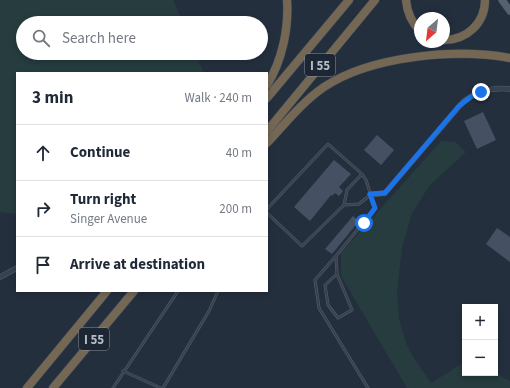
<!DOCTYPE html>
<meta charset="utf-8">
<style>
body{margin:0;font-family:"Source Sans 3",sans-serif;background:#f2f2f3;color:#1f2937}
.controls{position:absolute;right:12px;bottom:12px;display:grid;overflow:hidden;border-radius:0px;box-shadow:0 2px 6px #0003}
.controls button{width:36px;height:36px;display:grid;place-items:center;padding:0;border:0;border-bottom:1px solid #e0e1e3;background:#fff;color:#1f2937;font:20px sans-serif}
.compass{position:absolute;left:414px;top:12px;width:36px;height:36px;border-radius:50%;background:#fff;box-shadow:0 2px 6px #0003;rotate:208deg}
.stop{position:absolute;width:12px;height:12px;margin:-9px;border:3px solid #1a73e8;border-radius:50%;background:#fff}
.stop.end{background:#1a73e8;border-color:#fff;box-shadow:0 1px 4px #0008}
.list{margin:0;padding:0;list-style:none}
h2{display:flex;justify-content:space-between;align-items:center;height:52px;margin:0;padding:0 16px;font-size:17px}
h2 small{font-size:13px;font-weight:400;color:#747a83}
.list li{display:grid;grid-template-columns:26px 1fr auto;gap:12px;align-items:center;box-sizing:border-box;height:56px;padding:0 16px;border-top:1px solid #e0e1e3}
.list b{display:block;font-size:15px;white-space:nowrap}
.list p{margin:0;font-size:13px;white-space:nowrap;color:#747a83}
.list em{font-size:13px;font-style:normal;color:#747a83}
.icon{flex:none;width:22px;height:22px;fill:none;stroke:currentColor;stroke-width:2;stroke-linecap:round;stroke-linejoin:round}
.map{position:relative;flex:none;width:510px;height:388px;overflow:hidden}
.search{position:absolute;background:#fff;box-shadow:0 2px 6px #0003;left:16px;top:16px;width:252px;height:44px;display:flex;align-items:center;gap:10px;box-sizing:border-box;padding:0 14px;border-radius:22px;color:#747a83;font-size:15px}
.panel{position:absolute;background:#fff;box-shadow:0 2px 6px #0003;left:16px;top:72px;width:252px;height:220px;border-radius:0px}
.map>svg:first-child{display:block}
.green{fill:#263c3f}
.building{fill:#455162}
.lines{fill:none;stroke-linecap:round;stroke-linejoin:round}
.service-casing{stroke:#565f6c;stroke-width:3}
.minor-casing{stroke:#565f6c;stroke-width:5.5}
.primary-casing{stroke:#414a57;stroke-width:8}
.motorway-casing{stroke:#434c59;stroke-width:9}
.service{stroke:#38414e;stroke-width:2}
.minor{stroke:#38414e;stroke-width:4.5}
.primary{stroke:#56606e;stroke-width:7}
.motorway{stroke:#746855;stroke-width:8}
.route{stroke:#1a73e8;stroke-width:5}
.labels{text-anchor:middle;stroke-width:3;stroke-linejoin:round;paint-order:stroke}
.shield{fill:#1d2633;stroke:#878f9c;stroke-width:1}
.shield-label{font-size:13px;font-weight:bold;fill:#b4bcc9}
</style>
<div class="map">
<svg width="510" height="388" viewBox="0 0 510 388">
<rect width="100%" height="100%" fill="#242f3e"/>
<path class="green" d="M 0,0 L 173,0 L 183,23 L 23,23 L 23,53 L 195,53 L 204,73 L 17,73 L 17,214 L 0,212 Z
M 441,141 L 455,142 L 466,152 L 430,185 L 412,213 L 402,248 L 397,291 L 399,319 L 406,343 L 413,357 L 431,383 L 465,362 L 465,373 L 495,373 L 510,381 L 510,388 L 407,388 L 341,276 L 341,253 Z"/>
<path class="building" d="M 483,112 L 496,140 L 477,149 L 464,121 Z
M 377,135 L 394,150 L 381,165 L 364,150 Z
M 334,160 L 351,174 L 339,187 L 343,191 L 339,196 L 335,193 L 332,196 L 331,195 L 310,221 L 294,207 Z
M 353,216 L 359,221 L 332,254 L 325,249 Z
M 497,228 L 510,237 L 510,262 L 486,244 Z"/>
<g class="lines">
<defs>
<path id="service" d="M 344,205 L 347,190 L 362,174
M 267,209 L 328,144 L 362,174 L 366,180 L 375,208 L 336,256 L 337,274 L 352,310 L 338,318 L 328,305 L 325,285 L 337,274
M 267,213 L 302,246 L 344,205 L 359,204 L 369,196
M 335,257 L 315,280 L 319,308 L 368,388
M 123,371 L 161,388
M 113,388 L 178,291
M 163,388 L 209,311 L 218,291"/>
<path id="minor" d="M 370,195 L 385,193 L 463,102 C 477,91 493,87 510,89
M 0,277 L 17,268"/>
<path id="primary" d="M 502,0 L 510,11"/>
<path id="motorway" d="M 406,0 C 407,12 411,22 420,31
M 444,40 C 467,40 485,23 485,0
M 267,85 C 282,61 289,28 287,0
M 267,98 L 349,0
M 267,131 L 375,0
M 267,143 C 285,124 302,102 324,87 C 371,56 455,48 510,58
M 27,388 L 107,291
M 53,388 L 134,291"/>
</defs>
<use href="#service" class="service-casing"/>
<use href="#minor" class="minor-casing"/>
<use href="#primary" class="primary-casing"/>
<use href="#motorway" class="motorway-casing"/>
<use href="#service" class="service"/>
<use href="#minor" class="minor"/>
<use href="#primary" class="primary"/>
<use href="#motorway" class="motorway"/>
</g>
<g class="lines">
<path class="route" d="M 364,223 L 375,208 L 370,194 L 385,193 L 459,106 L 472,96 L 481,92"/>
</g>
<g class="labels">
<g class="shield">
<rect x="305" y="54" width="30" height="22" rx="3"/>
<rect x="79" y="328" width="30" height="22" rx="3"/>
</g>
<g class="shield-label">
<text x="320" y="70">I 55</text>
<text x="94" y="344">I 55</text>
</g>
</g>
</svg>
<div class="controls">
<button>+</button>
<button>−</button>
</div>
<svg class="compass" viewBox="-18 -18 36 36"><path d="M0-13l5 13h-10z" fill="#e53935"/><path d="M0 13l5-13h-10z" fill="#747a83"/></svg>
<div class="stop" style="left:364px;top:223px"></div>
<div class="stop end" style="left:481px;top:92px"></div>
<div class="search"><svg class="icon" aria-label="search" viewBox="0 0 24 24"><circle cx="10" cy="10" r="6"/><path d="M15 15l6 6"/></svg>Search here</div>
<section class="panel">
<h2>3 min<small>Walk · 240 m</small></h2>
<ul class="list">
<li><svg class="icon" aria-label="ahead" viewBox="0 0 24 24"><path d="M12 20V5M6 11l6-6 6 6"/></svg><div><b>Continue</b></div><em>40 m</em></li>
<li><svg class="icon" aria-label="right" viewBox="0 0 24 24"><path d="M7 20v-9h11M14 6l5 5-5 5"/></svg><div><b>Turn right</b><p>Singer Avenue</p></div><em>200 m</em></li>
<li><svg class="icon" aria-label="arrive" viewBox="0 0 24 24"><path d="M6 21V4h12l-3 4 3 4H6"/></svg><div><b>Arrive at destination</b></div></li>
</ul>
</section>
</div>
